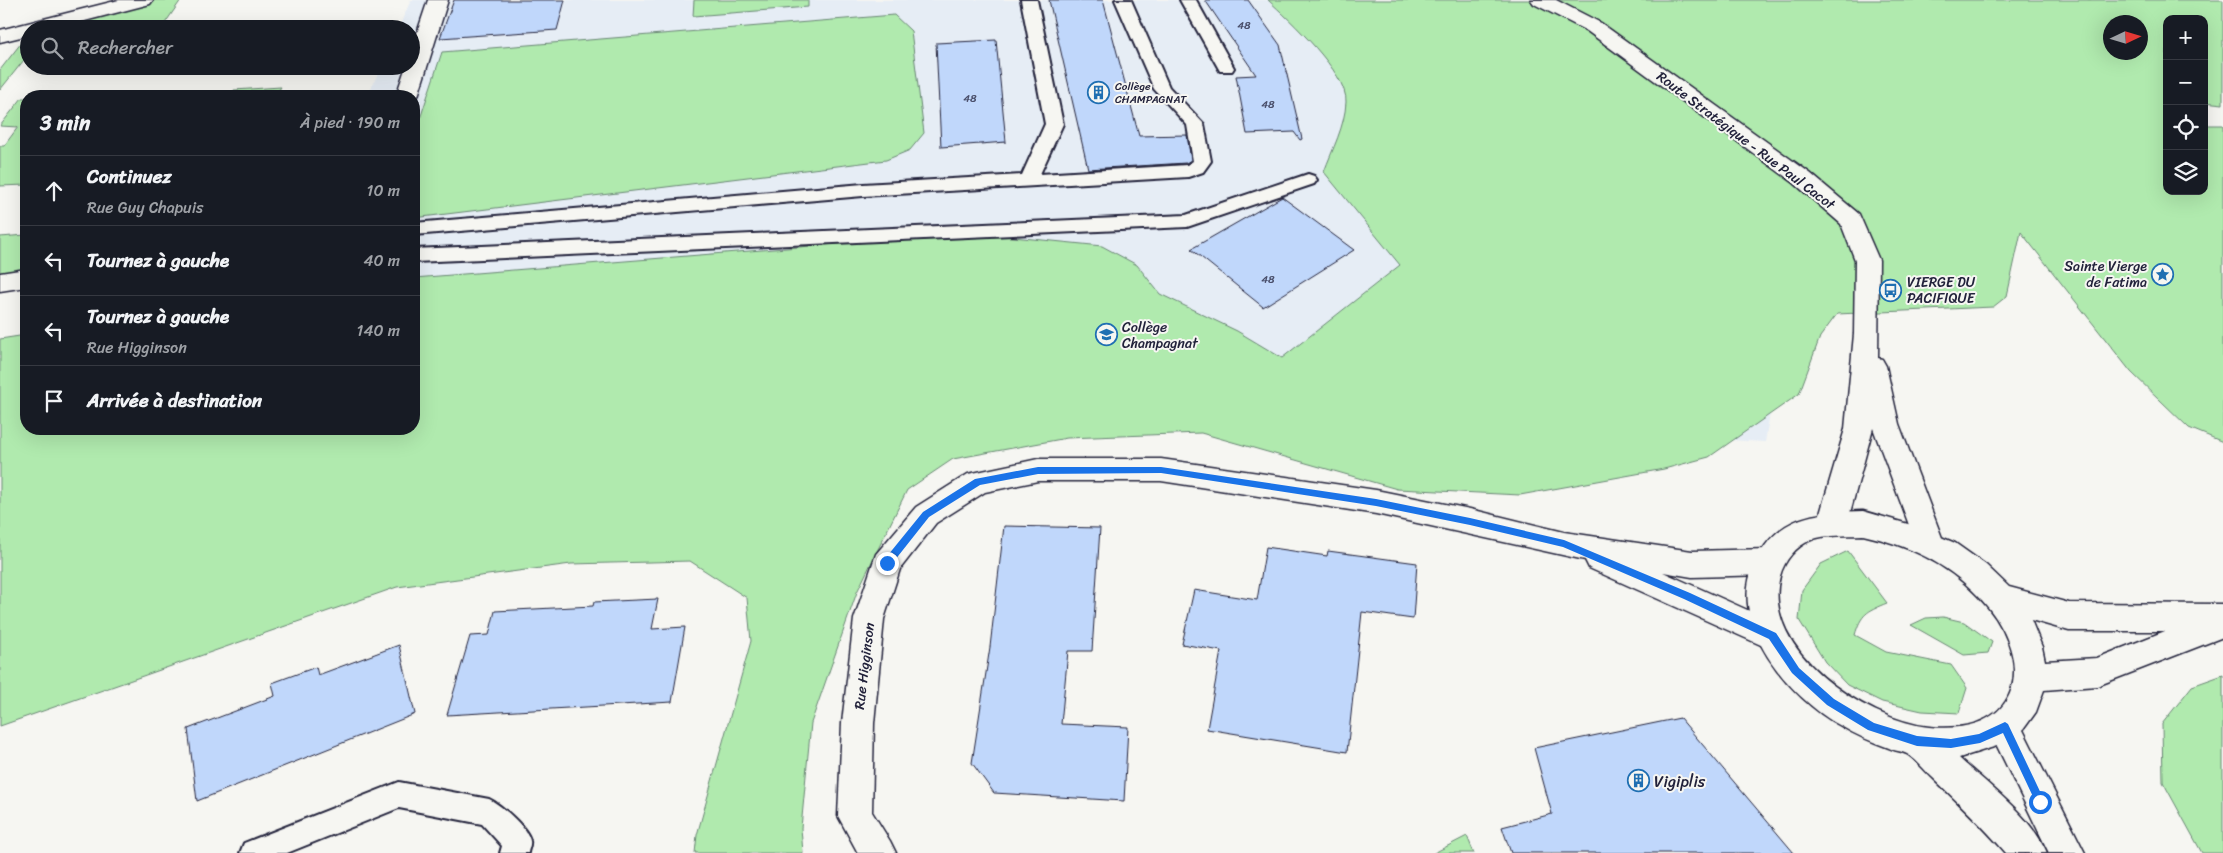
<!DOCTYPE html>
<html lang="fr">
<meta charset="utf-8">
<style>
body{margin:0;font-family:Sriracha,sans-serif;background:#20242c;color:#f1f3f6}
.controls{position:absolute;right:15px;top:15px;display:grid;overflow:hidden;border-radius:10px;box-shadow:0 5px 20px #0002}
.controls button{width:45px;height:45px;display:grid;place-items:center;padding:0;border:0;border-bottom:1px solid #363941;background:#171b24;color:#f1f3f6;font:25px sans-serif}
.compass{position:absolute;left:2103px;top:15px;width:45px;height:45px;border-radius:50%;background:#171b24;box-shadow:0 5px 20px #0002;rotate:86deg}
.stop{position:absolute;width:15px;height:15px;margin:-11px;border:4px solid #1a73e8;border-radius:50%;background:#fff}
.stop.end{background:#1a73e8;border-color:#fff;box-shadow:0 1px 5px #0008}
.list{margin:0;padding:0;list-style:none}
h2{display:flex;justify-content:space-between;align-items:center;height:65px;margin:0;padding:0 20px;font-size:21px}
h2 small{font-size:16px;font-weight:400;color:#9ea1a6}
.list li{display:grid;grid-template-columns:32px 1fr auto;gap:15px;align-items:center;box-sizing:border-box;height:70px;padding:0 20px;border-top:1px solid #363941}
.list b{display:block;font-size:19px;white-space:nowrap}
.list p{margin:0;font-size:16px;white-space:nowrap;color:#9ea1a6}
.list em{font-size:16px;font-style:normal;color:#9ea1a6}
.icon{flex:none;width:28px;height:28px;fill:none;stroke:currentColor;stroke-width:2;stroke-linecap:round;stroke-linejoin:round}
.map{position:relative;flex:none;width:2223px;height:853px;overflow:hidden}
.search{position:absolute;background:#171b24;box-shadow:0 5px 20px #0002;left:20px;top:20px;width:400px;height:55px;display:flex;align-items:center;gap:12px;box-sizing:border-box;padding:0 18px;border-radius:28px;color:#9ea1a6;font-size:19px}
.panel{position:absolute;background:#171b24;box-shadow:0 5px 20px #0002;left:20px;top:90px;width:400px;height:345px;border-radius:20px}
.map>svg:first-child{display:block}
.built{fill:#e6edf5}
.green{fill:#b0eaae;stroke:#698674;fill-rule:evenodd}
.building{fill:#c0d7fb;stroke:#22223b}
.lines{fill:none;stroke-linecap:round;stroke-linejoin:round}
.service-casing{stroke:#22223b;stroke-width:4}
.minor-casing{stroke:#22223b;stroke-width:3}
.tertiary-casing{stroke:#22223b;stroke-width:3}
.secondary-casing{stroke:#22223b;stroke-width:3}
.service{fill:#f6f6f2;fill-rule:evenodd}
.minor{fill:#f6f6f2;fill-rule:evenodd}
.tertiary{fill:#f6f6f2;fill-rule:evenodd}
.secondary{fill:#f6f6f2;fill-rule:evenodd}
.route{fill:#1a73e8}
.labels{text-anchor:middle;stroke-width:4;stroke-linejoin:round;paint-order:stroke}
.number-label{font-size:11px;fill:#4a4f6b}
.far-poi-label{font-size:11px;fill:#22223b;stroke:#f6f6f2;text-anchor:start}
.street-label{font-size:14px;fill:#22223b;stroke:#f6f6f2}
.poi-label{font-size:14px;fill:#22223b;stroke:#f6f6f2;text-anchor:start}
.near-poi-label{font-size:16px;fill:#22223b;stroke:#f6f6f2;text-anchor:start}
</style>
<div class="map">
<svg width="2223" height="853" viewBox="0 0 2223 853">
<rect width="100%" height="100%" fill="#f6f6f2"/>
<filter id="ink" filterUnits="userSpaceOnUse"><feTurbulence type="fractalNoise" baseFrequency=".02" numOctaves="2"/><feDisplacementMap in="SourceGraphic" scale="10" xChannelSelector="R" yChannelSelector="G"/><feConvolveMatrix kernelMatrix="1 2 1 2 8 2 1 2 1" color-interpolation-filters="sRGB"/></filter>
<g filter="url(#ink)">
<path class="built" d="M 411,0 L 1506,0 L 1780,356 L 1765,442 L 1249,414 L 1157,396 L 854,470 L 414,429 L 414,96 L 368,96 L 381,66 L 411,66 L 411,29 L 398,29 Z"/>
<path class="green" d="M 143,0 L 181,0 L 161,29 L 32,29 Z
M 694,0 L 808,0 L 808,7 L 693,16 Z
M 1268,0 L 2223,0 L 2223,104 L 2204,102 L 2204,19 L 2167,19 L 2167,191 L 2204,191 L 2204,125 L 2223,125 L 2223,442 L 2189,428 L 2131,372 L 2021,232 L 2007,296 L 1993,307 L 1837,314 L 1820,337 L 1799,394 L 1709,457 L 1664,469 L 1520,495 L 1397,489 L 1201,433 L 1067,438 L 953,459 L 907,490 L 857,592 L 811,723 L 801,828 L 803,853 L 695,853 L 697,835 L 751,641 L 747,598 L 690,561 L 571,564 L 397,587 L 0,726 L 0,339 L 26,335 L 26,429 L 414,429 L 414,278 L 973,233 L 1102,246 L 1137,265 L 1160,294 L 1237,331 L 1282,358 L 1400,265 L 1324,172 C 1332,150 1345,126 1346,102 C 1348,74 1289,19 1268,0 ZM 2110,22 L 2140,22 L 2140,52 L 2110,52 Z
M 894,15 L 911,31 L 924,133 L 910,150 L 886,160 L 414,218 L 414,137 L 442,52 Z
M 29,33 L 29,59 L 24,60 L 0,90 L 0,70 Z
M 281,87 L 275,96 L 228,96 L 231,96 L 234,90 Z
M 22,98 L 26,98 L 26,185 L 0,186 L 0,146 L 4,146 L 18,127 L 0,126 Z
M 26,235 L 26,278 L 0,282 L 0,237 Z
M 1848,551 L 1887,603 C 1867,611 1861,614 1855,635 L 1886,652 L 1951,665 L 1967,688 L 1959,713 L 1922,711 L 1882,702 L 1847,685 L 1825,662 L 1799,620 L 1802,590 L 1821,564 Z
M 1943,617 L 1964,622 L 1992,642 L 1988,653 L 1964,655 L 1911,625 L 1926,618 Z
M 2223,675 L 2223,853 L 2202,853 L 2163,782 L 2162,724 L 2192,686 Z
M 1467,836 L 1474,853 L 1434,853 Z"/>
<path class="building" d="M 454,0 L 565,0 L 557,30 L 440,38 Z
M 1049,0 L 1103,0 L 1139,136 L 1187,135 L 1191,160 L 1186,163 L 1088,169 Z
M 1205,0 L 1248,0 L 1280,45 L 1302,139 L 1300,140 L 1294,132 L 1247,134 L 1236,76 L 1256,75 Z
M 996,40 L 1006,142 L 941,147 L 936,43 Z
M 1282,197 L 1354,250 L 1263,307 L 1191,249 Z
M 1004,526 L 1100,528 L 1092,651 L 1068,651 L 1061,724 L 1128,727 L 1124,801 L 994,793 L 972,763 L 990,647 Z
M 1266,547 L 1327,556 L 1328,551 L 1417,563 L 1413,619 L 1362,612 L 1347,752 L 1207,729 L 1221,651 L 1182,644 L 1194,590 L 1257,600 Z
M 658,599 L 652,629 L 685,627 L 672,702 L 447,715 L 470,636 L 489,635 L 495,611 L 593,606 L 594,602 Z
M 399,645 L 415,714 L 197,801 L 188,729 L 275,696 L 272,683 L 316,667 L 318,675 Z
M 1680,718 L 1794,853 L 1511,853 L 1502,827 L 1552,814 L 1534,748 Z"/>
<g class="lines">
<defs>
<path id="service" d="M 1021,0 L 1037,0 L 1063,124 L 1040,174 L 1187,165 L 1193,161 L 1187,125 L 1154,89 L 1115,0 L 1131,0 L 1169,87 L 1204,124 L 1211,161 L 1203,172 L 1188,177 L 863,196 L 414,235 L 414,223 L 863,184 L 1022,175 L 1045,124 Z
M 1180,0 L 1196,0 L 1234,68 L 1232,71 L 1220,71 Z
M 1308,174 L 1314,176 L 1317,180 L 1314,184 L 1187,227 L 414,262 L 414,249 L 1186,215 Z
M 399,782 L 489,799 C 500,804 529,829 530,841 C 531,845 528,850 528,853 L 500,853 L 502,846 L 482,824 L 399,808 L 287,853 L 240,853 L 244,843 Z"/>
<path id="minor" d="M 119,0 L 153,0 L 150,4 L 54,29 L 29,29 L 29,35 L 0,42 L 0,30 Z
M 428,0 L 448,0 L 418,96 L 414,101 L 414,96 L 396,96 L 406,66 L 411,66 L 411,51 Z
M 26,269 L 26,287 L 0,291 L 0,273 Z"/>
<path id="tertiary" d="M 1531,0 L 1556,0 L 1601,23 L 1810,173 L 1859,214 L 1879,260 L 1878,358 L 1882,359 L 1886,366 L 1899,424 L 1944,543 L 1939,552 L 1929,555 L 1919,552 L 1873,428 L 1847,524 L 1842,533 L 1832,536 L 1822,533 L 1817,524 L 1845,429 L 1854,334 L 1855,260 L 1841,224 L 1794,183 L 1587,31 L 1534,4 Z
M 1038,459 L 1161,459 L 1376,490 L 1470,509 L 1564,532 L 1692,551 L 1769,549 L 1780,553 L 1784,562 L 1780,571 L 1769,575 L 1692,577 L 1663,572 L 1783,626 L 1788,636 L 1783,646 L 1772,650 L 1589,568 L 1585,560 L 1376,514 L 1161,481 L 1038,481 L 985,492 L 936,523 L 900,569 L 884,619 L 874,723 L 872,812 L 890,841 L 896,853 L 858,853 L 838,816 L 842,723 L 854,619 L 876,554 L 916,507 L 968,474 Z"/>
<path id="secondary" d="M 1863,511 L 1915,526 L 1955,543 L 1986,565 L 2009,587 L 2069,603 L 2223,604 L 2223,637 L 2097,686 L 2044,690 L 2036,712 L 2023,730 L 2085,853 L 2049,853 L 1997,746 L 1959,758 C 1987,784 2032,817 2047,853 L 2006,853 C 1983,826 1958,802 1932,777 C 1924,770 1916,759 1907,754 C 1902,751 1894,751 1889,748 C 1872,742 1856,735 1841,726 C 1791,699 1725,623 1755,563 C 1778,514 1815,513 1863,511 ZM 1863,535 C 1907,545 1946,562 1978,596 C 2036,655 2027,737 1929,727 C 1866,720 1760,651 1780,576 C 1784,561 1796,546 1811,540 C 1826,534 1846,536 1863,535 ZM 2031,620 L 2069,631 L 2165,631 L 2097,658 L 2045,661 L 2042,647 Z"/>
</defs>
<use href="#service" class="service-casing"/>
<use href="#minor" class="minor-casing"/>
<use href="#tertiary" class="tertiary-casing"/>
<use href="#secondary" class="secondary-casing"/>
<use href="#service" class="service"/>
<use href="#minor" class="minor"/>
<use href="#tertiary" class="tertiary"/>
<use href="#secondary" class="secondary"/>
</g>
</g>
<path class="route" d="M 1038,467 L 1161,467 L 1376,499 L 1470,518 L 1564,540 L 1690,593 L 1776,633 L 1799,668 L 1834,699 L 1874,723 L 1917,736 L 1951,739 L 1979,734 L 2005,722 L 2008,724 L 2045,802 L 2040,807 L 2037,805 L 2003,733 L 1980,743 L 1951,748 L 1917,746 L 1868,730 L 1827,705 L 1792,673 L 1769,639 L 1684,599 L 1563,547 L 1470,525 L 1376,506 L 1161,473 L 1038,474 L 980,485 L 929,517 L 891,565 L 884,565 L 884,560 L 923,512 L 975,479 Z"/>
<defs>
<symbol id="building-ring" viewBox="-11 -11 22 22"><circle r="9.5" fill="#f6f6f2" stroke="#1f6fb2" stroke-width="1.5"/><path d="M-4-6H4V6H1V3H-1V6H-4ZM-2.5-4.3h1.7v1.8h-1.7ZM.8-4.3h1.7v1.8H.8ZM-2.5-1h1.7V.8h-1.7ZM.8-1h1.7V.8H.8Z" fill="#1f6fb2"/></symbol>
<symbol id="sight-ring" viewBox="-11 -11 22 22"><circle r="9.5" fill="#f6f6f2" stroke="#1f6fb2" stroke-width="1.5"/><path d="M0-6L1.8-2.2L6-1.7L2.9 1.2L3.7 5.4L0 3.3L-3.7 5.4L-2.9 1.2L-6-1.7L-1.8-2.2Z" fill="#1f6fb2"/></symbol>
<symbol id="bus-ring" viewBox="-11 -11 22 22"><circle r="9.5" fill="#f6f6f2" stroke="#1f6fb2" stroke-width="1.5"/><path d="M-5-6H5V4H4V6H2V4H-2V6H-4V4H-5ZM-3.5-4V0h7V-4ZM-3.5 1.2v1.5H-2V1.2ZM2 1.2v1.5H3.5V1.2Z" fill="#1f6fb2"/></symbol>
<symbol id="school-ring" viewBox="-11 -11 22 22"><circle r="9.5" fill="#f6f6f2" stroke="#1f6fb2" stroke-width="1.5"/><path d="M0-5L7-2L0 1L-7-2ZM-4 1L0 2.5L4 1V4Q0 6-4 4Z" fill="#1f6fb2"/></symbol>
</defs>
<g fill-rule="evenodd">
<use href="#building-ring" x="1086" y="80" width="25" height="25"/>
<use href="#sight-ring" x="2150" y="262" width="25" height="25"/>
<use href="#bus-ring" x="1878" y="278" width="25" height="25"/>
<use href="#school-ring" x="1094" y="322" width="25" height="25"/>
<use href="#building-ring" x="1626" y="768" width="25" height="25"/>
</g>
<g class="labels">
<g class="number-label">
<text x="1244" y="29">48</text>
<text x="970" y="102">48</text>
<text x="1268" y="108">48</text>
<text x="1268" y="283">48</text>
</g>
<g class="far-poi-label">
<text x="1115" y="90">Collège<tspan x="1115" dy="13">CHAMPAGNAT</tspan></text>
</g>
<g class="street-label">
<text transform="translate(1746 140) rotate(37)" y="5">Route Stratégique - Rue Paul Cacot</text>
<text transform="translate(864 666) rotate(-83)" y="5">Rue Higginson</text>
</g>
<g class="poi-label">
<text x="2147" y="271" text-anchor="end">Sainte Vierge<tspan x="2147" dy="16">de Fatima</tspan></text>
<text x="1907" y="287">VIERGE DU<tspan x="1907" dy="16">PACIFIQUE</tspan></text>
<text x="1122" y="332">Collège<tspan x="1122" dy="16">Champagnat</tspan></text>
</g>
<g class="near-poi-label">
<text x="1654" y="787">Vigiplis</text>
</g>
</g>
</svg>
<div class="controls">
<button>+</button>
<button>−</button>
<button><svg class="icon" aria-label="locate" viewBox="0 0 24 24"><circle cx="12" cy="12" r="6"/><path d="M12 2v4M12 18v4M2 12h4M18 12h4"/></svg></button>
<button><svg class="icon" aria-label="layers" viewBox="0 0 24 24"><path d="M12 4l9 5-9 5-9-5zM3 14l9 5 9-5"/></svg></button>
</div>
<svg class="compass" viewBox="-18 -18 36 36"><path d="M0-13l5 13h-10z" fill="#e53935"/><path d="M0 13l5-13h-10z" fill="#9ea1a6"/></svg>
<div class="stop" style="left:2040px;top:802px"></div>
<div class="stop end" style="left:887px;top:563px"></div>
<div class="search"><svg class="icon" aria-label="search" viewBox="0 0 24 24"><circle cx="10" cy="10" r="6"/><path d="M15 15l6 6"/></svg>Rechercher</div>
<section class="panel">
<h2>3 min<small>À pied · 190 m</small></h2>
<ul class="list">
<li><svg class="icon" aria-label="ahead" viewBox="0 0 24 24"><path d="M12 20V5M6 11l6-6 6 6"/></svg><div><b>Continuez</b><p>Rue Guy Chapuis</p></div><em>10 m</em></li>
<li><svg class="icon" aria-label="left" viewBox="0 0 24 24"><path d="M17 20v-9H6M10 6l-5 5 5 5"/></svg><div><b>Tournez à gauche</b></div><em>40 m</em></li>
<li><svg class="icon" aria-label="left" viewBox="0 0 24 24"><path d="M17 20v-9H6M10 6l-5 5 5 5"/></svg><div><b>Tournez à gauche</b><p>Rue Higginson</p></div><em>140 m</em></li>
<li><svg class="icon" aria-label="arrive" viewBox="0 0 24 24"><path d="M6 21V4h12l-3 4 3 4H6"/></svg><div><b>Arrivée à destination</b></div></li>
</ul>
</section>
</div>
